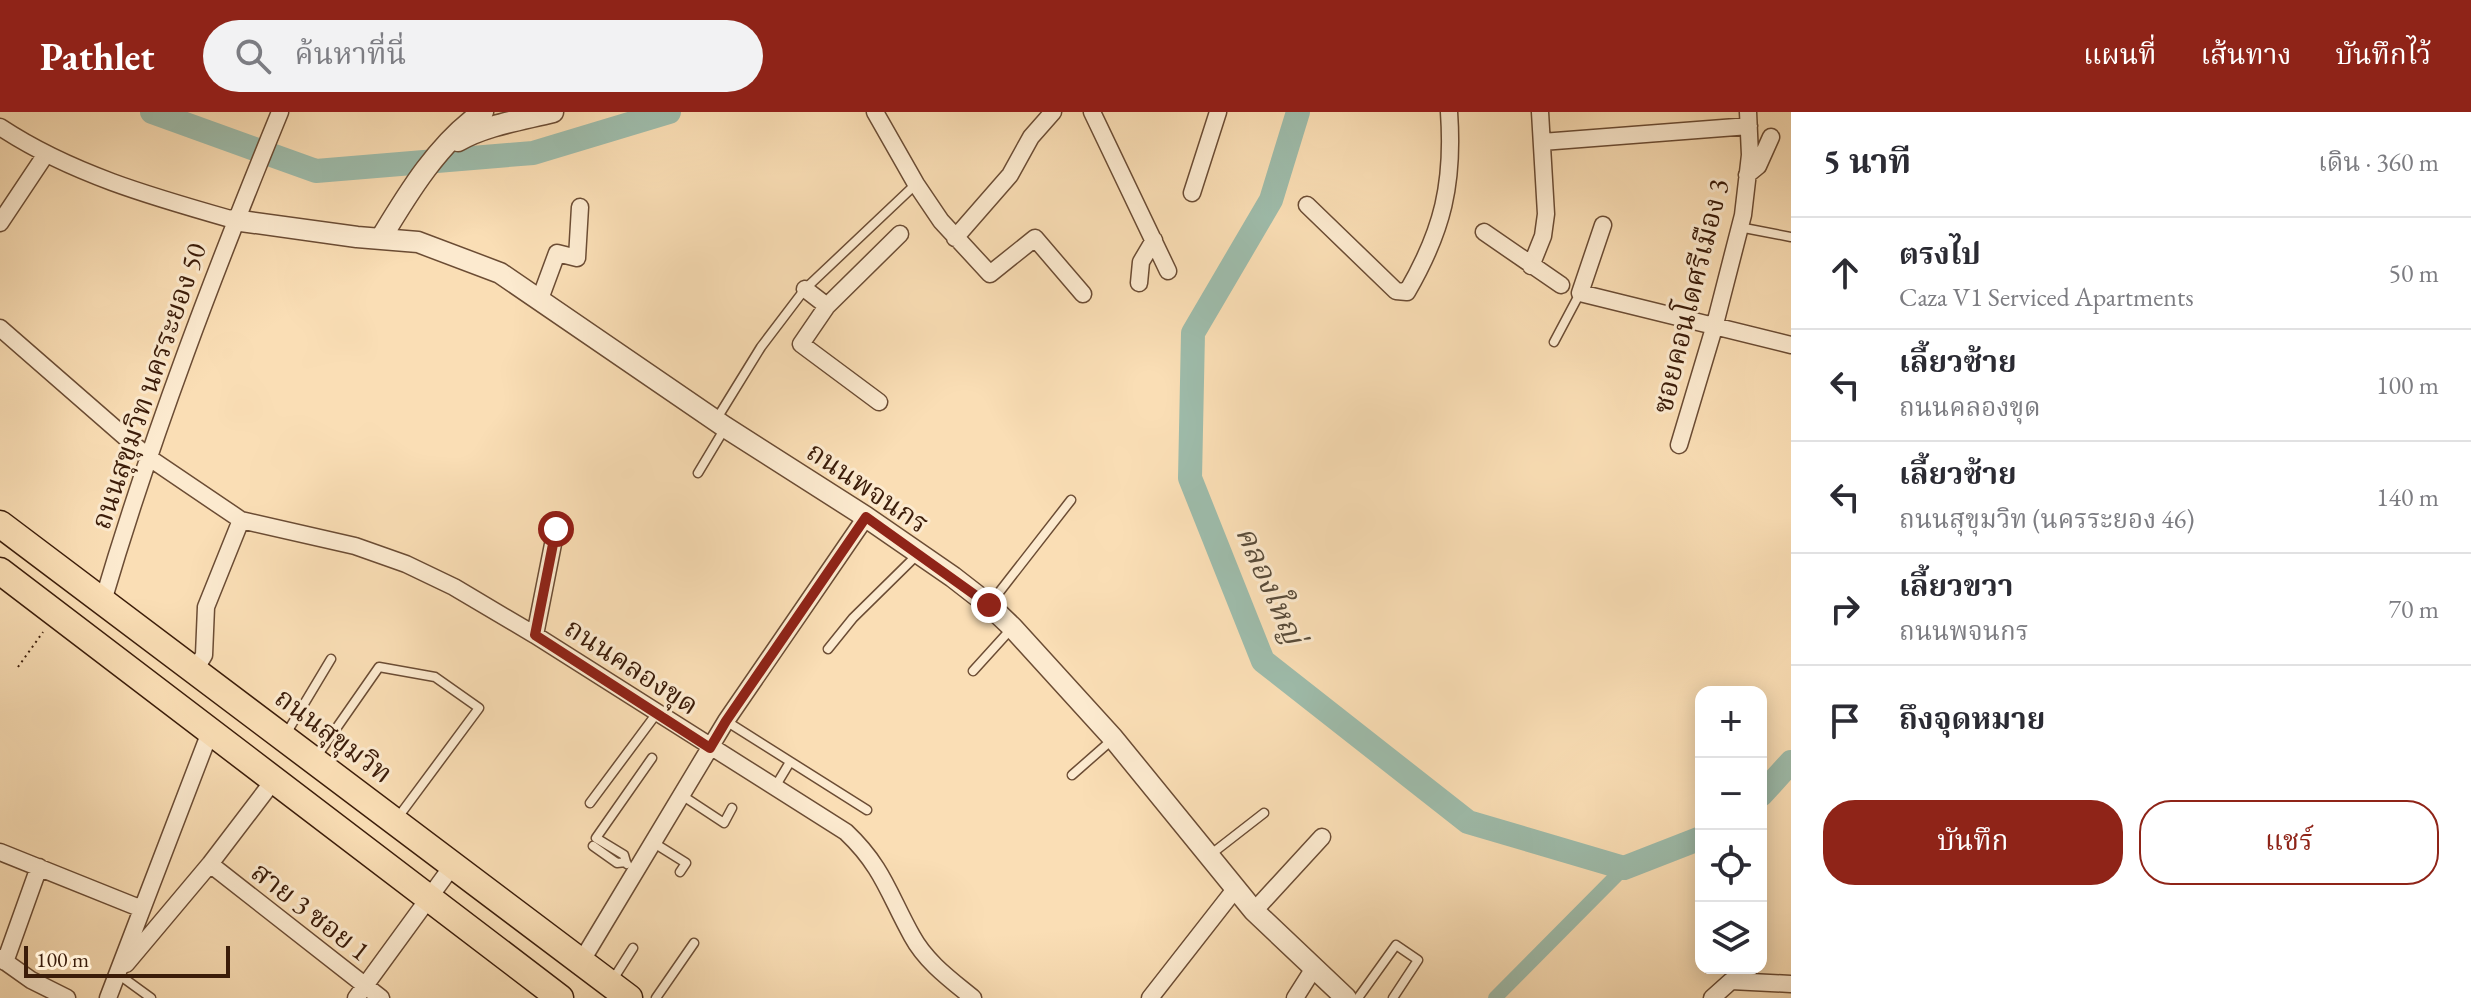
<!DOCTYPE html>
<html lang="th">
<meta charset="utf-8">
<style>
body{margin:0;font-family:"EB Garamond","Noto Serif Thai",serif;background:#f2f2f3;color:#2b2b33}
.controls{position:absolute;right:24px;bottom:24px;display:grid;overflow:hidden;border-radius:16px;box-shadow:0 4px 20px #0003}
.controls button{width:72px;height:72px;display:grid;place-items:center;padding:0;border:0;border-bottom:2px solid #e1e1e2;background:#fff;color:#2b2b33;font:40px sans-serif}
.scale{position:absolute;left:24px;bottom:20px;width:206px;box-sizing:border-box;padding-left:8px;border:4px solid #3b1c09;border-top:0;font-size:22px;line-height:28px;white-space:nowrap;color:#3b1c09;-webkit-text-stroke:6px #fceacf;paint-order:stroke}
.stop{position:absolute;width:24px;height:24px;margin:-18px;border:6px solid #8f2418;border-radius:50%;background:#fff}
.stop.end{background:#8f2418;border-color:#fff;box-shadow:0 2px 8px #0008}
.list{margin:0;padding:0;list-style:none}
h2{display:flex;justify-content:space-between;align-items:center;height:104px;margin:0;padding:0 32px;font-size:34px}
h2 small{font-size:26px;font-weight:400;color:#7c7c81}
.list li{display:grid;grid-template-columns:52px 1fr auto;gap:24px;align-items:center;box-sizing:border-box;height:112px;padding:0 32px;border-top:2px solid #e1e1e2}
.list b{display:block;font-size:30px;white-space:nowrap}
.list p{margin:0;font-size:26px;white-space:nowrap;color:#7c7c81}
.list em{font-size:26px;font-style:normal;color:#7c7c81}
.actions{display:flex;gap:16px;padding:24px 32px}
.actions a{flex:1;padding:18px 0;border:2px solid #8f2418;border-radius:32px;text-align:center;font-size:28px;color:#8f2418}
.actions .main{background:#8f2418;color:#fff}
.icon{flex:none;width:44px;height:44px;fill:none;stroke:currentColor;stroke-width:2;stroke-linecap:round;stroke-linejoin:round}
.map{position:relative;flex:none;width:1791px;height:886px;overflow:hidden}
header{display:flex;align-items:center;gap:48px;box-sizing:border-box;height:112px;padding:0 40px;background:#8f2418;color:#fff}
header strong{font-size:38px}
nav{display:flex;gap:44px;margin-inline-start:auto;font-size:28px}
.search{width:560px;height:72px;background:#f2f2f3;display:flex;align-items:center;gap:20px;box-sizing:border-box;padding:0 28px;border-radius:44px;color:#7c7c81;font-size:30px}
main{display:flex}
aside{flex:1;background:#fff}
.map>svg:first-child{display:block}
.lines{fill:none;stroke-linecap:round;stroke-linejoin:round}
.canal{stroke:#9ebcab;stroke-width:14}
.river{stroke:#9ebcab;stroke-width:24}
.service-casing{stroke:#6b4c34;stroke-width:11}
.minor-casing{stroke:#6b4c34;stroke-width:19}
.tertiary-casing{stroke:#6b4c34;stroke-width:23}
.primary-casing{stroke:#3b1c09;stroke-width:29}
.path{stroke:#3b1c09;stroke-width:2;stroke-dasharray:2 4;stroke-linecap:butt}
.service{stroke:#fceacf;stroke-width:8}
.minor{stroke:#fceacf;stroke-width:16}
.tertiary{stroke:#fceacf;stroke-width:20}
.primary{stroke:#fadeb5;stroke-width:26}
.route{stroke:#8f2418;stroke-width:10}
.labels{text-anchor:middle;stroke-width:6;stroke-linejoin:round;paint-order:stroke}
.street-label{font-size:28px;fill:#3b1c09;stroke:#fceacf}
.water-label{font-size:30px;font-style:italic;fill:#594c3a;stroke:#fceacf}
</style>
<header>
<strong>Pathlet</strong>
<div class="search"><svg class="icon" aria-label="search" viewBox="0 0 24 24"><circle cx="10" cy="10" r="6"/><path d="M15 15l6 6"/></svg>ค้นหาที่นี่</div>
<nav><a>แผนที่</a><a>เส้นทาง</a><a>บันทึกไว้</a></nav>
</header>
<main>
<div class="map">
<svg width="1791" height="886" viewBox="0 0 1791 886">
<rect width="100%" height="100%" fill="#fadeb5"/>
<filter id="stains"><feTurbulence type="fractalNoise" baseFrequency=".0025" numOctaves="4"/><feColorMatrix values="0 0 0 0 .2 0 0 0 0 .09 0 0 0 0 .02 0 0 0 .5 -.17"/></filter>
<radialGradient id="worn" r=".72"><stop offset=".6" stop-color="#630" stop-opacity="0"/><stop offset="1" stop-color="#630" stop-opacity=".3"/></radialGradient>
<g class="lines">
<path class="canal" d="M 1495,886 L 1624,756"/>
<path class="river" d="M 152,0 L 316,59 L 533,41 L 669,0
M 1298,0 L 1271,88 L 1193,221 L 1190,366 L 1263,549 L 1468,710 L 1624,756 L 1701,726
M 1761,683 L 1791,650"/>
<defs>
<path id="service" d="M 1739,115 L 1791,125
M 1554,230 L 1580,181
M 716,308 L 761,235 L 805,177 L 916,72
M 698,361 L 725,316
M 990,492 L 1071,388
M 828,537 L 853,506 L 917,443
M 973,559 L 1012,516
M 726,609 L 867,698
M 286,622 L 331,547
M 317,644 L 379,555 L 435,565 L 479,596 L 396,708
M 1072,663 L 1113,627
M 775,675 L 790,650
M 683,684 L 724,711 L 732,696
M 590,691 L 657,601
M 654,731 L 686,751 L 680,760
M 593,734 L 617,751 L 626,750 L 627,752
M 1210,743 L 1264,701
M 626,750 L 624,743 L 596,726 L 652,646
M 118,862 L 151,886
M 612,869 L 633,836
M 656,886 L 694,831
M 1358,886 L 1396,833 L 1418,848 L 1393,886"/>
<path id="minor" d="M 875,0 L 916,72 L 941,109 L 990,162 L 1035,126 L 1083,182
M 1092,0 L 1168,159
M 0,15 C 71,62 153,85 234,108
M 1542,30 L 1749,14
M 1747,63 L 1758,54 L 1771,25
M 1192,81 L 1218,0
M 1307,93 L 1396,179 L 1407,180 C 1443,118 1454,71 1449,0
M 0,111 L 46,42
M 1603,113 L 1580,181 L 1791,233
M 1484,120 L 1561,173
M 955,126 L 1010,63 L 1031,25 L 1053,0
M 1531,154 L 1543,124 L 1546,102 L 1540,0
M 1139,171 L 1141,150 L 1154,128
M 805,177 L 827,194
M 540,187 L 557,141 L 577,146 L 580,95
M 0,216 L 148,345 L 241,408 L 355,434 L 406,452 L 454,475 L 535,523 L 846,720 C 883,755 889,783 912,824 C 926,850 951,868 973,886
M 879,290 L 801,232 L 827,194 L 900,122
M 1679,333 L 1714,216 L 1743,103 L 1750,43 L 1748,0
M 103,489 C 152,323 214,161 280,0
M 535,523 L 556,417
M 195,558 L 204,543 L 206,495 L 241,408
M 0,740 L 142,797
M 210,752 L 381,886
M 1254,799 L 1322,725
M 0,846 L 31,868 L 67,886
M 5,850 L 39,755
M 581,850 L 726,609 L 866,405
M 126,852 L 210,752 L 274,668
M 108,886 L 210,620
M 356,886 L 453,753
M 1150,886 L 1236,776
M 1295,886 L 1314,856
M 1712,886 L 1731,869 L 1791,872"/>
<path id="tertiary" d="M 458,29 C 486,13 521,8 553,0
M 234,108 L 357,125 L 418,130 L 500,161 L 725,315 L 866,405 L 953,465 L 989,493 L 1012,515 L 1113,626 L 1254,799 L 1346,886
M 381,126 C 408,81 439,30 483,0"/>
<path id="primary" d="M 0,412 L 629,886
M 0,459 L 560,886"/>
</defs>
<use href="#service" class="service-casing"/>
<use href="#minor" class="minor-casing"/>
<use href="#tertiary" class="tertiary-casing"/>
<use href="#primary" class="primary-casing"/>
<path class="path" d="M 18,555 L 43,520"/>
<use href="#service" class="service"/>
<use href="#minor" class="minor"/>
<use href="#tertiary" class="tertiary"/>
<use href="#primary" class="primary"/>
</g>
<g class="lines">
<path class="route" d="M 556,417 L 535,523 L 710,636 L 726,609 L 866,405 L 989,493"/>
</g>
<g class="labels">
<g class="street-label">
<text transform="translate(1690 184) rotate(-76)" y="10">ซอยคอนโดศรีเมือง 3</text>
<text transform="translate(148 274) rotate(-71)" y="10">ถนนสุขุมวิท นครระยอง 50</text>
<text transform="translate(868 375) rotate(34)" y="10">ถนนพจนกร</text>
<text transform="translate(632 554) rotate(33)" y="10">ถนนคลองขุด</text>
<text transform="translate(334 623) rotate(37)" y="10">ถนนสุขุมวิท</text>
<text transform="translate(311 799) rotate(38)" y="10">สาย 3 ซอย 1</text>
</g>
<g class="water-label">
<text transform="translate(1270 473) rotate(66)" y="10">คลองใหญ่</text>
</g>
</g>
<rect width="100%" height="100%" filter="url(#stains)"/>
<rect width="100%" height="100%" fill="url(#worn)"/>
</svg>
<div class="controls">
<button>+</button>
<button>−</button>
<button><svg class="icon" aria-label="locate" viewBox="0 0 24 24"><circle cx="12" cy="12" r="6"/><path d="M12 2v4M12 18v4M2 12h4M18 12h4"/></svg></button>
<button><svg class="icon" aria-label="layers" viewBox="0 0 24 24"><path d="M12 4l9 5-9 5-9-5zM3 14l9 5 9-5"/></svg></button>
</div>
<div class="scale">100 m</div>
<div class="stop" style="left:556px;top:417px"></div>
<div class="stop end" style="left:989px;top:493px"></div>
</div>
<aside>
<h2>5 นาที<small>เดิน · 360 m</small></h2>
<ul class="list">
<li><svg class="icon" aria-label="ahead" viewBox="0 0 24 24"><path d="M12 20V5M6 11l6-6 6 6"/></svg><div><b>ตรงไป</b><p>Caza V1 Serviced Apartments</p></div><em>50 m</em></li>
<li><svg class="icon" aria-label="left" viewBox="0 0 24 24"><path d="M17 20v-9H6M10 6l-5 5 5 5"/></svg><div><b>เลี้ยวซ้าย</b><p>ถนนคลองขุด</p></div><em>100 m</em></li>
<li><svg class="icon" aria-label="left" viewBox="0 0 24 24"><path d="M17 20v-9H6M10 6l-5 5 5 5"/></svg><div><b>เลี้ยวซ้าย</b><p>ถนนสุขุมวิท (นครระยอง 46)</p></div><em>140 m</em></li>
<li><svg class="icon" aria-label="right" viewBox="0 0 24 24"><path d="M7 20v-9h11M14 6l5 5-5 5"/></svg><div><b>เลี้ยวขวา</b><p>ถนนพจนกร</p></div><em>70 m</em></li>
<li><svg class="icon" aria-label="arrive" viewBox="0 0 24 24"><path d="M6 21V4h12l-3 4 3 4H6"/></svg><div><b>ถึงจุดหมาย</b></div></li>
</ul>
<div class="actions"><a class="main">บันทึก</a><a>แชร์</a></div>
</aside>
</main>
